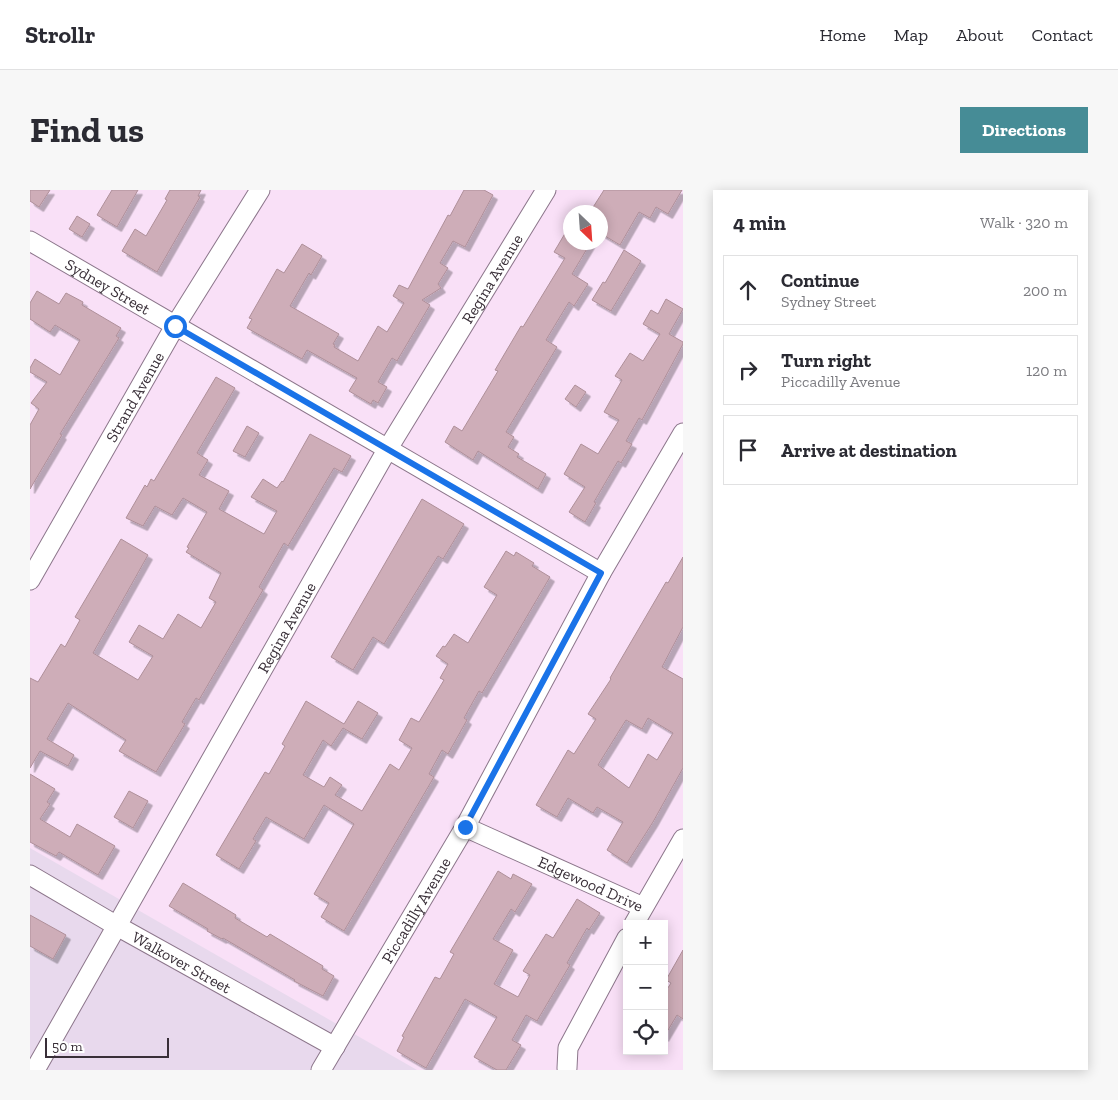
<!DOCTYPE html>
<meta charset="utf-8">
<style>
body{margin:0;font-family:"Zilla Slab",serif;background:#f7f7f7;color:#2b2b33}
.controls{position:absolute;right:15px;bottom:15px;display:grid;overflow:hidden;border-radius:0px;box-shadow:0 2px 12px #0003}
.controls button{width:45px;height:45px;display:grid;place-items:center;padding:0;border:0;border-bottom:1px solid #e1e1e2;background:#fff;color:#2b2b33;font:25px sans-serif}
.compass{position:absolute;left:533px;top:15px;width:45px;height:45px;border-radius:50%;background:#fff;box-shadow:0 2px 12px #0003;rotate:155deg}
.scale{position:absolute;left:15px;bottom:12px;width:124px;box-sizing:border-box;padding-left:5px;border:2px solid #392f38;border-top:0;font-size:14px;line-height:18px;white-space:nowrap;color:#392f38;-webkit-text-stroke:4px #fff;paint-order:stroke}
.stop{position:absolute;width:15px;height:15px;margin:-11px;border:4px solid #1a73e8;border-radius:50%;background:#fff}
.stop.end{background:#1a73e8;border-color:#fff;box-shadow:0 1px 5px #0008}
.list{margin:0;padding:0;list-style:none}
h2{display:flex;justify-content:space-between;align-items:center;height:65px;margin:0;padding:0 20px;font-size:21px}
h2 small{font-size:16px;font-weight:400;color:#7c7c81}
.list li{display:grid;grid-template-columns:32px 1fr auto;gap:15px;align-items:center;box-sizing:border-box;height:70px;margin:0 10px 10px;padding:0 10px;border:1px solid #e1e1e2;border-radius:0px}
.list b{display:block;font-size:19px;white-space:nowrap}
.list p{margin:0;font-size:16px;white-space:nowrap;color:#7c7c81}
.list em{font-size:16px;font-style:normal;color:#7c7c81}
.icon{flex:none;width:28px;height:28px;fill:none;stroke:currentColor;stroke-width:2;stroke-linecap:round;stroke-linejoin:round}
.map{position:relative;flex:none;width:653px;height:880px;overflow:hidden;border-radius:0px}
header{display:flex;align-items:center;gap:30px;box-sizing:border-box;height:70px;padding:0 25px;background:#fff;border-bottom:1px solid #e1e1e2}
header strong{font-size:24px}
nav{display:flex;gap:28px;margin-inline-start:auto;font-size:18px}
.intro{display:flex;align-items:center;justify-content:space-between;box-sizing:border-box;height:120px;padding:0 30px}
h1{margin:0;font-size:35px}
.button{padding:12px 22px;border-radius:0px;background:#468c96;color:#fff;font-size:18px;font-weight:700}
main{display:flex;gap:30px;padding:0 30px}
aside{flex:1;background:#fff;border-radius:0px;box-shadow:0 2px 12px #0003}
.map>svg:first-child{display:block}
.commercial{fill:#e8d9ed}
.building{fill:#ceadb8;stroke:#ae8f99;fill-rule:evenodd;filter:url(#shadow)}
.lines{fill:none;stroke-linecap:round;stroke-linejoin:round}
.street-casing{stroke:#8c768b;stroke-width:21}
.street{stroke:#fff;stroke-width:19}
.route{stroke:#1a73e8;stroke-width:6}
.labels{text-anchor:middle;stroke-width:4;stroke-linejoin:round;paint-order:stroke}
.street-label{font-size:16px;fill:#392f38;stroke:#fff}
</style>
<header>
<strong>Strollr</strong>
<nav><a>Home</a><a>Map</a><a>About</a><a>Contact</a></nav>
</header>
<div class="intro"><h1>Find us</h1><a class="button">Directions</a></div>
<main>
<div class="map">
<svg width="653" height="880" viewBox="0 0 653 880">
<defs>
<filter id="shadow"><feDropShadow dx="4.5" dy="4.5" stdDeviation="0" flood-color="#0004"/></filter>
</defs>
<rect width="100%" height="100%" fill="#f9e0f7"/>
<path class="commercial" d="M 0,658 L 387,880 L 0,880 Z"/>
<path class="building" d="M 0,0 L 20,0 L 9,17 L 0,11 Z
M 82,0 L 108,0 L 87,37 L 67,25 Z
M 140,0 L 171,0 L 168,6 L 170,7 L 127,82 L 92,61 L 105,39 L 116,46 L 137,10 L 135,9 Z
M 434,0 L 454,0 L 463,5 L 435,57 L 423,51 L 410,73 L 418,78 L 408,94 L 411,98 L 392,110 L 400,115 L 367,171 L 362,168 L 348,192 L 357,197 L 348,213 L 343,210 L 341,214 L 319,201 L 327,188 L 277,160 L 272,169 L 217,138 L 222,129 L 219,128 L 247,79 L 254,83 L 272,54 L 292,66 L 281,85 L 279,83 L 260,116 L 309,144 L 303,154 L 305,155 L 304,157 L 328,171 L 348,136 L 357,142 L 374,113 L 363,106 L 369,95 L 378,99 L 418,25 L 420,26 Z
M 574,0 L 652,0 L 638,24 L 626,17 L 620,28 L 609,22 L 590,55 L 570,43 L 570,22 L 560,22 Z
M 47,26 L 60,34 L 52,47 L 39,39 Z
M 540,35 L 540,52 L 561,52 L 542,84 L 558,94 L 544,116 L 539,112 L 516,150 L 527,157 L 476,242 L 484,247 L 478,257 L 489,264 L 487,267 L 516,284 L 508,299 L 448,261 L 443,270 L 415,252 L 424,236 L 432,241 L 468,181 L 465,180 L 491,136 L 493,137 L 535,68 L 524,62 Z
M 594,60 L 611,71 L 581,121 L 562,110 L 573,92 L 575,93 Z
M 7,101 L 29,114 L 36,103 L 53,112 L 52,115 L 91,138 L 86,146 L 89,148 L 81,161 L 30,244 L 32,245 L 0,299 L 0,235 L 9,219 L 1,213 L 17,192 L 0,182 L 0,178 L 5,169 L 30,185 L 50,150 L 25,135 L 20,142 L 0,129 L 0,113 Z
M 636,109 L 653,119 L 639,144 L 653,152 L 653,154 L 612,230 L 609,228 L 596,251 L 602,254 L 591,273 L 588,271 L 564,312 L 566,313 L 555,332 L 539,322 L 555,297 L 534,284 L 551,254 L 568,264 L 589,230 L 574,222 L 592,190 L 585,186 L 600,163 L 613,171 L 630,144 L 613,134 L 621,120 L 628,124 Z
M 186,187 L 205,198 L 167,263 L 178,270 L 169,285 L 199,301 L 189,319 L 234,344 L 247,321 L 221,307 L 233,289 L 247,298 L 252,291 L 253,292 L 280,244 L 321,266 L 312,282 L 304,278 L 258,356 L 254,353 L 229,397 L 233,400 L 169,510 L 166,508 L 152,532 L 155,534 L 126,582 L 89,561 L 96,550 L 38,513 L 17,549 L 44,565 L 38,576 L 10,561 L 0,578 L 0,488 L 8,492 L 31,454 L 35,457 L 50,430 L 45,427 L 91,349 L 118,365 L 63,463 L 108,490 L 123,466 L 99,452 L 109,435 L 133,449 L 148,424 L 171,438 L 186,412 L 179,408 L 191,383 L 156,362 L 159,358 L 157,357 L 177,322 L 153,308 L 142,325 L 125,316 L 113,336 L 96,328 L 115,295 L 117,297 L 121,289 L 124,291 Z
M 545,195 L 556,202 L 546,217 L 535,209 Z
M 217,236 L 229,243 L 215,267 L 203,261 Z
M 392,309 L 434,334 L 413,369 L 408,366 L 354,454 L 343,447 L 323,480 L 301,467 Z
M 476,361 L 484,366 L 486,362 L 504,373 L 502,376 L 520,387 L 452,503 L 449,501 L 434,528 L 437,530 L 418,564 L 412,560 L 399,584 L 404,587 L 314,741 L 291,727 L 299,713 L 284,704 L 324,634 L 294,615 L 274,649 L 236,627 L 223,649 L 226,651 L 209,679 L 186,665 L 235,582 L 239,584 L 255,556 L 252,554 L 276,511 L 314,534 L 328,511 L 348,523 L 332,549 L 313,538 L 301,556 L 293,550 L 273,585 L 294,597 L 300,587 L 312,595 L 305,605 L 332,621 L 360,574 L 369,580 L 382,558 L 369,550 L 381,528 L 389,532 L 414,490 L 410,488 L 418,474 L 406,466 L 413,456 L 415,457 L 424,444 L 438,453 L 467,405 L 454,397 Z
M 653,367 L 653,437 L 632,477 L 653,489 L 653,578 L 623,632 L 597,673 L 577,660 L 593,632 L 567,617 L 563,623 L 538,608 L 527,627 L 506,615 L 538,560 L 544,564 L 566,529 L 558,524 L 581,489 L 580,488 L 636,392 L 638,393 ZM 618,528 L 643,543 L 627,570 L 618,564 L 599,598 L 568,575 L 596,530 L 612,539 Z
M 0,584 L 25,599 L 17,612 L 20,614 L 10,629 L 40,647 L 47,634 L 85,656 L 68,685 L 29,662 L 26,666 L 0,652 Z
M 99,601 L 118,611 L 103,638 L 84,627 Z
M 468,681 L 481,689 L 483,684 L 502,694 L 485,722 L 481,719 L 463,749 L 483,760 L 464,794 L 488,807 L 500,785 L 493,781 L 516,744 L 523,748 L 547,709 L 570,723 L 559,740 L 557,738 L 537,773 L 540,775 L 507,831 L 496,825 L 482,850 L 491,855 L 476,880 L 467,880 L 444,867 L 467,827 L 435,809 L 396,878 L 367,861 L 374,847 L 372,846 L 405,787 L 410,789 L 424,764 L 420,762 Z
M 153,693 L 206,725 L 205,728 L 237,747 L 240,744 L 293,776 L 292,779 L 304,786 L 293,806 L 264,791 L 265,790 L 193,748 L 192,749 L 177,741 L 178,739 L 139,716 Z
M 0,725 L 36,745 L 23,769 L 0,756 Z
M 653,760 L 653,829 L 647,825 L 634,847 L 634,804 L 641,793 L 636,790 Z"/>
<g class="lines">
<defs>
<g id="street">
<path id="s1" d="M 0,51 L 571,383"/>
<path id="s2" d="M 0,390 L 145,136 L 230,0"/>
<path id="s3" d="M 435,637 L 613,717"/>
<path id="s4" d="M 0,685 L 87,736 L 305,857"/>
<path d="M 604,734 L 653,649"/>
<path d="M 537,878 L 538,858 L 597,748"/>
<path id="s5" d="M 5,880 L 357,260 L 516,0"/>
<path id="s6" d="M 291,880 L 435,637 L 571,383 L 653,243"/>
</g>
</defs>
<use href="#street" class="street-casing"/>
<use href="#street" class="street"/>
</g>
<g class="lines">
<path class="route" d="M 145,136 L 571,383 L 435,637"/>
</g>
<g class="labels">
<g class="street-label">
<text dy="6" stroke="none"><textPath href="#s5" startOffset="914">Regina Avenue</textPath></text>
<text dy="6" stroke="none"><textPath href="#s1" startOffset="90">Sydney Street</textPath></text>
<text dy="6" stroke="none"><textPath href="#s2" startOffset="211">Strand Avenue</textPath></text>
<text dy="6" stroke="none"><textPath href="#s5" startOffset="509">Regina Avenue</textPath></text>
<text dy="6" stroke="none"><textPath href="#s3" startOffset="138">Edgewood Drive</textPath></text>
<text dy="6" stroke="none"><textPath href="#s6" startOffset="186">Piccadilly Avenue</textPath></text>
<text dy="6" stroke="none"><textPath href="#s4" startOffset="175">Walkover Street</textPath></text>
</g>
</g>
</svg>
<div class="controls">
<button>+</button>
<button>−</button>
<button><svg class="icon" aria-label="locate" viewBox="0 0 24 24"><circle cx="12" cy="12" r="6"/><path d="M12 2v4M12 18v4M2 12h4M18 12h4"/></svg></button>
</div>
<svg class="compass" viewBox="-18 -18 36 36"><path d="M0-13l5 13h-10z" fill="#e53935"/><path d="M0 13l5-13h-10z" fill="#7c7c81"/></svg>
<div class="scale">50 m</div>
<div class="stop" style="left:145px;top:136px"></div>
<div class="stop end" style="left:435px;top:637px"></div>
</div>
<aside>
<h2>4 min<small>Walk · 320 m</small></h2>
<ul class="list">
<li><svg class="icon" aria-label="ahead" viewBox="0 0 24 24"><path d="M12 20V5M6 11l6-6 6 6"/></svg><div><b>Continue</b><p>Sydney Street</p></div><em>200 m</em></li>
<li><svg class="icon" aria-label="right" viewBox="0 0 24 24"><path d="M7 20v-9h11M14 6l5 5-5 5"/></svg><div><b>Turn right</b><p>Piccadilly Avenue</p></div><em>120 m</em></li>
<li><svg class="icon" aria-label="arrive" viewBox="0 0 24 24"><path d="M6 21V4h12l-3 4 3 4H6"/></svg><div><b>Arrive at destination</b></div></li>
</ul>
</aside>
</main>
